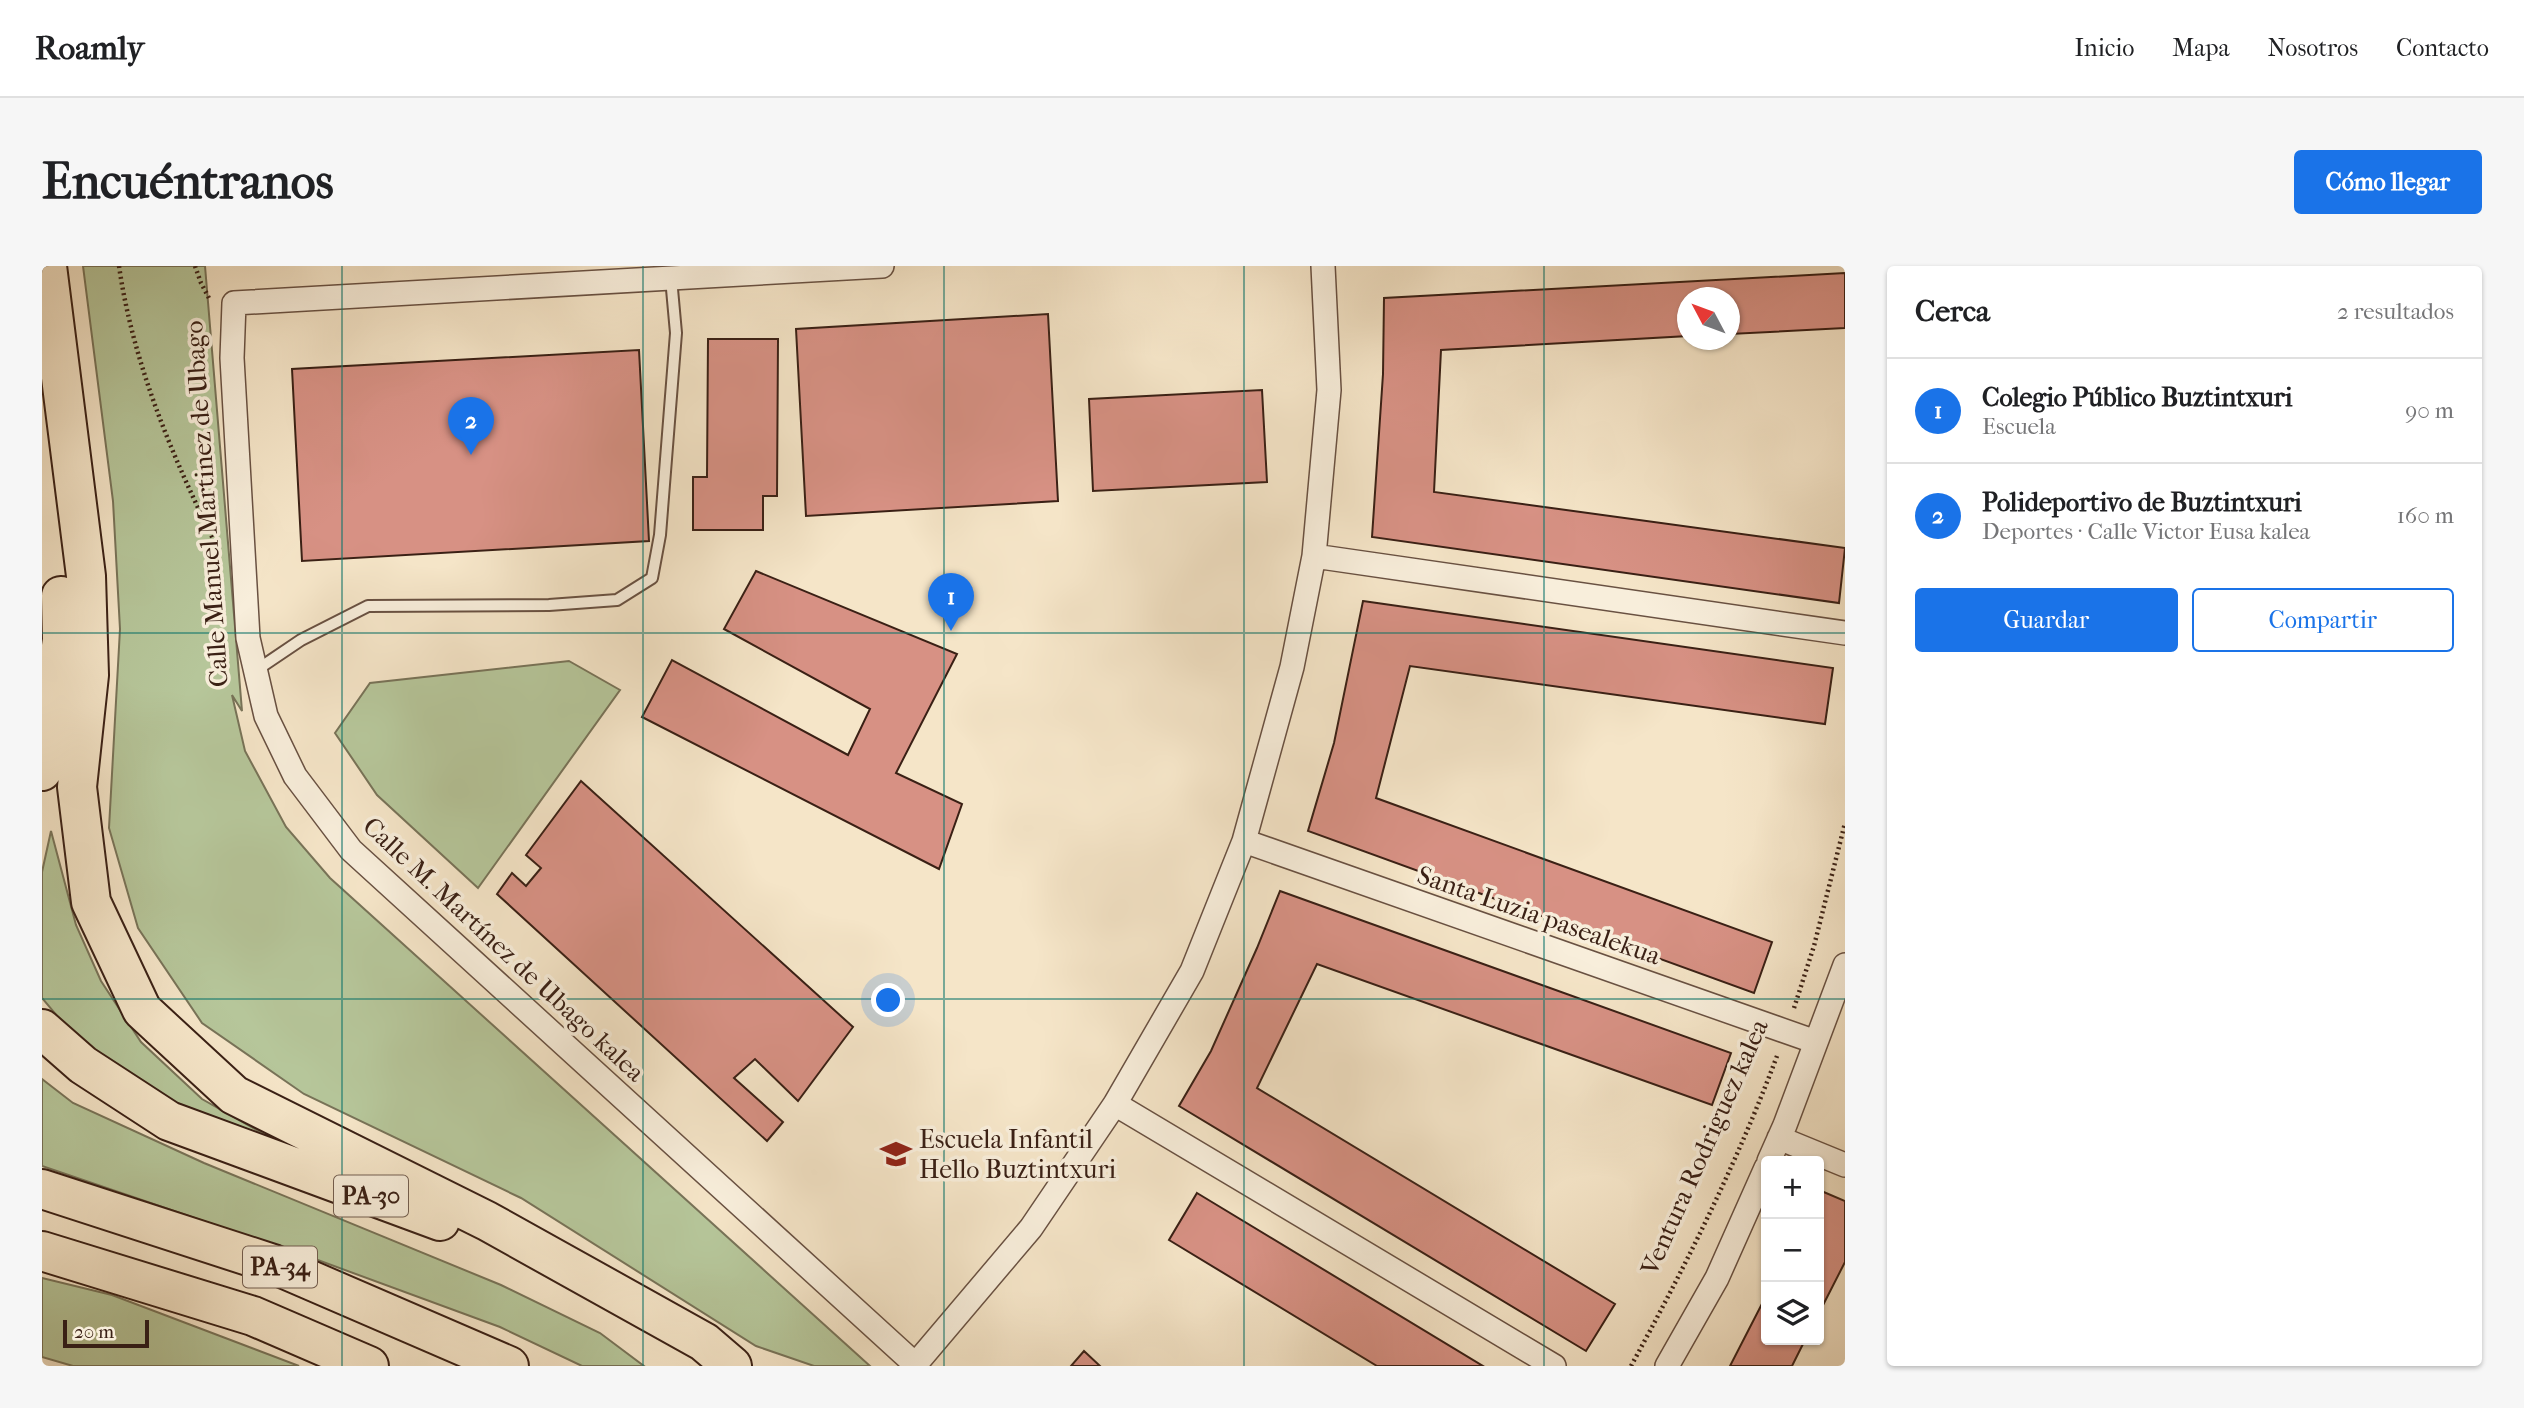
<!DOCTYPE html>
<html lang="es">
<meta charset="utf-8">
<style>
body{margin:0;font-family:"IM FELL French Canon",serif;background:#f6f6f6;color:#202124}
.controls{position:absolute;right:21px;bottom:21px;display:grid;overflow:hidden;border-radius:7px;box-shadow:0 2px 5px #0004}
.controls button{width:63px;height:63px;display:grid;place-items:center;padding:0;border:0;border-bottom:2px solid #e0e0e0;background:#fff;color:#202124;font:35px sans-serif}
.compass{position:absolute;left:1635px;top:21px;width:63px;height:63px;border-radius:50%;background:#fff;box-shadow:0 2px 5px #0004;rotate:311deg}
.scale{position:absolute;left:21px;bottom:18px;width:86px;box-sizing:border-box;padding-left:7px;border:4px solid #3a2015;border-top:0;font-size:19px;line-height:24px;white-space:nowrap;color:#3a2015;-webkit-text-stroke:5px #f8eedb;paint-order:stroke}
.you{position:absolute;left:847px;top:735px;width:24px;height:24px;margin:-18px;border:5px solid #fff;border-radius:50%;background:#1a73e8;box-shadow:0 0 0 10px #1a73e833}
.badge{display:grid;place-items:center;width:46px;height:46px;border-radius:50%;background:#1a73e8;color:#fff;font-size:23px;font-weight:700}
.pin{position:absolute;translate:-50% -58px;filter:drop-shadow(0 2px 4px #0008)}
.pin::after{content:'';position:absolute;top:37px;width:24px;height:21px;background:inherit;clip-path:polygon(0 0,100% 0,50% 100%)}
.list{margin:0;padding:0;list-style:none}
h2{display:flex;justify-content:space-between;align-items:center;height:91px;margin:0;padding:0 28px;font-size:30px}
h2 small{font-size:23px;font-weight:400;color:#757577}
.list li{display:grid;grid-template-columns:46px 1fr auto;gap:21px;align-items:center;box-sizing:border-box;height:105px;padding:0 28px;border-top:2px solid #e0e0e0}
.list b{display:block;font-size:26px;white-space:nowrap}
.list p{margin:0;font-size:23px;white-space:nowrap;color:#757577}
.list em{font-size:23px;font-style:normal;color:#757577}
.actions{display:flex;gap:14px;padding:21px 28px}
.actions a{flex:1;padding:16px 0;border:2px solid #1a73e8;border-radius:7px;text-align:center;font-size:24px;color:#1a73e8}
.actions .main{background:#1a73e8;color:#fff}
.icon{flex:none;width:38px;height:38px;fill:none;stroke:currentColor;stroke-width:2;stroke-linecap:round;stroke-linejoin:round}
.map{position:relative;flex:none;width:1803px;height:1100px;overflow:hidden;border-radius:7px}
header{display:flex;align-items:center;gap:42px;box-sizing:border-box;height:98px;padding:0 35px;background:#fff;border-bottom:2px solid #e0e0e0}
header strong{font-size:33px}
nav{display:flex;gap:38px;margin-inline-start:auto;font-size:24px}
.intro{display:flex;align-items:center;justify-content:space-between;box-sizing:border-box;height:168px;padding:0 42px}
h1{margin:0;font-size:49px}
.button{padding:18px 32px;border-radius:7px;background:#1a73e8;color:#fff;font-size:24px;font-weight:700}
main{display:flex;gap:42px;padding:0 42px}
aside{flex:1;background:#fff;border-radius:7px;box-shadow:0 2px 5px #0004}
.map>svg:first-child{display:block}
.green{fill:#b6c69a;stroke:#787358;stroke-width:2}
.building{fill:#d79184;stroke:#3a2015;stroke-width:2}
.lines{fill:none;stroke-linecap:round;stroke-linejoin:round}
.lane-casing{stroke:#695142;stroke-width:14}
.street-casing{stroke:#695142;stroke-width:26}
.highway-casing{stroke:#3a2015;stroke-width:42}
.path{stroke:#3a2015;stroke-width:4.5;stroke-dasharray:2 3.5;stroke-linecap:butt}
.lane{stroke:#f8eedb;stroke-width:10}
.street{stroke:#f8eedb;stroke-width:23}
.highway{stroke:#f5e5c8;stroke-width:38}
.grid{fill:none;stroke:#0f766e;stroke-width:2;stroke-opacity:0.55}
.labels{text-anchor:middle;stroke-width:7;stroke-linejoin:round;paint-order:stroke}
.shield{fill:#f8eedb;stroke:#735e50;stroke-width:2}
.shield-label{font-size:24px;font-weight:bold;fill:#3a2015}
.street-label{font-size:26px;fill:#3a2015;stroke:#f8eedb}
.poi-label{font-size:26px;fill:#3a2015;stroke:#f8eedb;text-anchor:start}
</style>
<header>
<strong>Roamly</strong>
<nav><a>Inicio</a><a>Mapa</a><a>Nosotros</a><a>Contacto</a></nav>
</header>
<div class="intro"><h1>Encuéntranos</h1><a class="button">Cómo llegar</a></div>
<main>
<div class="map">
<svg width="1803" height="1100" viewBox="0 0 1803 1100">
<rect width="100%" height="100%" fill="#f5e5c8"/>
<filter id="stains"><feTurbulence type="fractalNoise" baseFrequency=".00286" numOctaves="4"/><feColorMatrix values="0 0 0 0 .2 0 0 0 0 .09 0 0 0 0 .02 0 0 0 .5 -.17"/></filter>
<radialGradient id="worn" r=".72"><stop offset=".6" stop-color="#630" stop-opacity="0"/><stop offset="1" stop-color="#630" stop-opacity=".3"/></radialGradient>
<path class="green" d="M 41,0 L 163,0 L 200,445 L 190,429 L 203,485 L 244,561 L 288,612 L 828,1100 L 772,1100 L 714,1080 L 479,932 L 262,828 L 160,757 L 96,662 L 67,562 L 78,363 L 71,235 Z
M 527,395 L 578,424 L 436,622 L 335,529 L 293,467 L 328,417 Z
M 9,565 L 34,659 L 59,715 L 99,776 L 160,833 L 227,871 L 107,827 L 37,776 L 0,732 L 0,606 Z
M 0,813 L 31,837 L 162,897 L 459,1019 L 558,1067 L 602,1100 L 540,1100 L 458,1061 L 273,993 L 0,900 Z
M 0,1012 L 70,1029 L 257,1100 L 31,1100 L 0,1091 Z"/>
<path class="building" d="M 1803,7 L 1803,62 L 1688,68 L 1688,32 L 1646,32 L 1646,70 L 1399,84 L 1392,226 L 1803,282 L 1797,337 L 1330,271 L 1341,108 L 1342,32 Z
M 1006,48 L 1016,235 L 764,250 L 754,63 Z
M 666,73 L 736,73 L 735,230 L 721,230 L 721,264 L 651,264 L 651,211 L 665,211 Z
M 597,84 L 607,275 L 260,295 L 250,103 Z
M 1220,124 L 1225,216 L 1051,225 L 1047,133 Z
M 714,305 L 915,388 L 854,507 L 920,538 L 897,603 L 600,451 L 630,394 L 806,489 L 828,443 L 682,363 Z
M 1321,335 L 1791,402 L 1783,458 L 1368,400 L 1334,532 L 1730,676 L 1712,727 L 1266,565 L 1292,477 Z
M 539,515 L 811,761 L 756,835 L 713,793 L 692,812 L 741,856 L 725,875 L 455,628 L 470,607 L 484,620 L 499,602 L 484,589 Z
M 1238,625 L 1689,787 L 1670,839 L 1275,698 L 1215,822 L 1573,1038 L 1544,1085 L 1137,840 L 1169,785 L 1215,682 Z
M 1777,924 L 1803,935 L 1803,996 L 1777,1047 Z
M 1155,927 L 1441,1100 L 1335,1100 L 1127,974 Z
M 1724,1030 L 1724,1074 L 1763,1074 L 1750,1100 L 1688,1100 Z
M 1042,1085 L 1058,1100 L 1029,1100 Z"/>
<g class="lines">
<defs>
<path id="lane" d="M 213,405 L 259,374 L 326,340 L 507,339 L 575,334 L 610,312 L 618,269 L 634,67 L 629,12"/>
<path id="street" d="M 840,0 L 192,37 L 190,92 L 206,372 L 224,450 L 253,510 L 309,584 L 875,1100
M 1272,290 L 1803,367
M 1202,575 L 1774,776
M 1073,838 L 1512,1100
M 1737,872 L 1803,899
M 1727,895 L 1743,859 L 1803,699
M 873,1099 L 989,962 L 1073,838 L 1150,705 L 1202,575 L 1250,401 L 1272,290 L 1287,124 L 1281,0
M 1625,1100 L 1675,1012 L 1724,902"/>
<path id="highway" d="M 5,0 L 44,310 L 47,409 L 35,521 L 49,636 L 100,744 L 192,829 L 445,955 L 662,1076 L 690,1100
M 0,505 L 20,374 L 19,330
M 0,763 L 41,799 L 127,855 L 398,955
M 0,923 L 231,998 L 467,1100
M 0,985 L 211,1050 L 327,1100"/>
</defs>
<use href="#lane" class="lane-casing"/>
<use href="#street" class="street-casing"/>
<use href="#highway" class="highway-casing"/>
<path class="path" d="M 77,0 C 91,97 130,190 173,277
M 153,0 L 159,17 L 168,34
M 1752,742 L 1772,680 L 1803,557
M 1589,1100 C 1644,999 1695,897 1735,790"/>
<use href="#lane" class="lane"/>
<use href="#street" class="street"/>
<use href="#highway" class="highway"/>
</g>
<path class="grid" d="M 300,0 L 300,1100M 601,0 L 601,1100M 902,0 L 902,1100M 1202,0 L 1202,1100M 1502,0 L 1502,1100M 0,367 L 1803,367M 0,733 L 1803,733"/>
<defs>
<symbol id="school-bare" viewBox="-9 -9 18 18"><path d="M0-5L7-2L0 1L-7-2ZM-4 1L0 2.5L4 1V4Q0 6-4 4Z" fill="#8f2418" stroke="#f8eedb" stroke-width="2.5" paint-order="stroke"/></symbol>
</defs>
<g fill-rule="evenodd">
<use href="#school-bare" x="832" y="866" width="44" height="44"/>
</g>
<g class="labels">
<g class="shield">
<rect x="292" y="909.5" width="74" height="41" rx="5"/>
<rect x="201" y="980.5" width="74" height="41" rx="5"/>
</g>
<g class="shield-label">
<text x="329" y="938">PA-30</text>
<text x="238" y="1009">PA-34</text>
</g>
<g class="street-label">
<text transform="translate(164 238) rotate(-94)" y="9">Calle Manuel Martinez de Ubago</text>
<text transform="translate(1497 649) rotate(19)" y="9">Santa Luzia pasealekua</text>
<text transform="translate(462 683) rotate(43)" y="9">Calle M. Martínez de Ubago kalea</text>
<text transform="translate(1662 881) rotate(-66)" y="9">Ventura Rodriguez kalea</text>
</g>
<g class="poi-label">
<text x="877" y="882">Escuela Infantil<tspan x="877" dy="30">Hello Buztintxuri</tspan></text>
</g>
</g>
<rect width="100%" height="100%" filter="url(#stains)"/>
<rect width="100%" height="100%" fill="url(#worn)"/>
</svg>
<div class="controls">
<button>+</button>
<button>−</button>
<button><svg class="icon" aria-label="layers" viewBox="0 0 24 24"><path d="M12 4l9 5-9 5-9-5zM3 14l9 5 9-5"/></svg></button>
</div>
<svg class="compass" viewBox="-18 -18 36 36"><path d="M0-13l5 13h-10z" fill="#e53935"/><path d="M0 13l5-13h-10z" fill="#757577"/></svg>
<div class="scale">20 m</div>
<div class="you"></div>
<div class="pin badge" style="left:909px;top:365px">1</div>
<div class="pin badge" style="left:429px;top:189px">2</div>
</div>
<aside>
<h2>Cerca<small>2 resultados</small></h2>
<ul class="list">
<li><span class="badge">1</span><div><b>Colegio Público Buztintxuri</b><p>Escuela</p></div><em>90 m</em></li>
<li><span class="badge">2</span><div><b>Polideportivo de Buztintxuri</b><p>Deportes · Calle Victor Eusa kalea</p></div><em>160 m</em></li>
</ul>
<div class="actions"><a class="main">Guardar</a><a>Compartir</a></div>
</aside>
</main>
